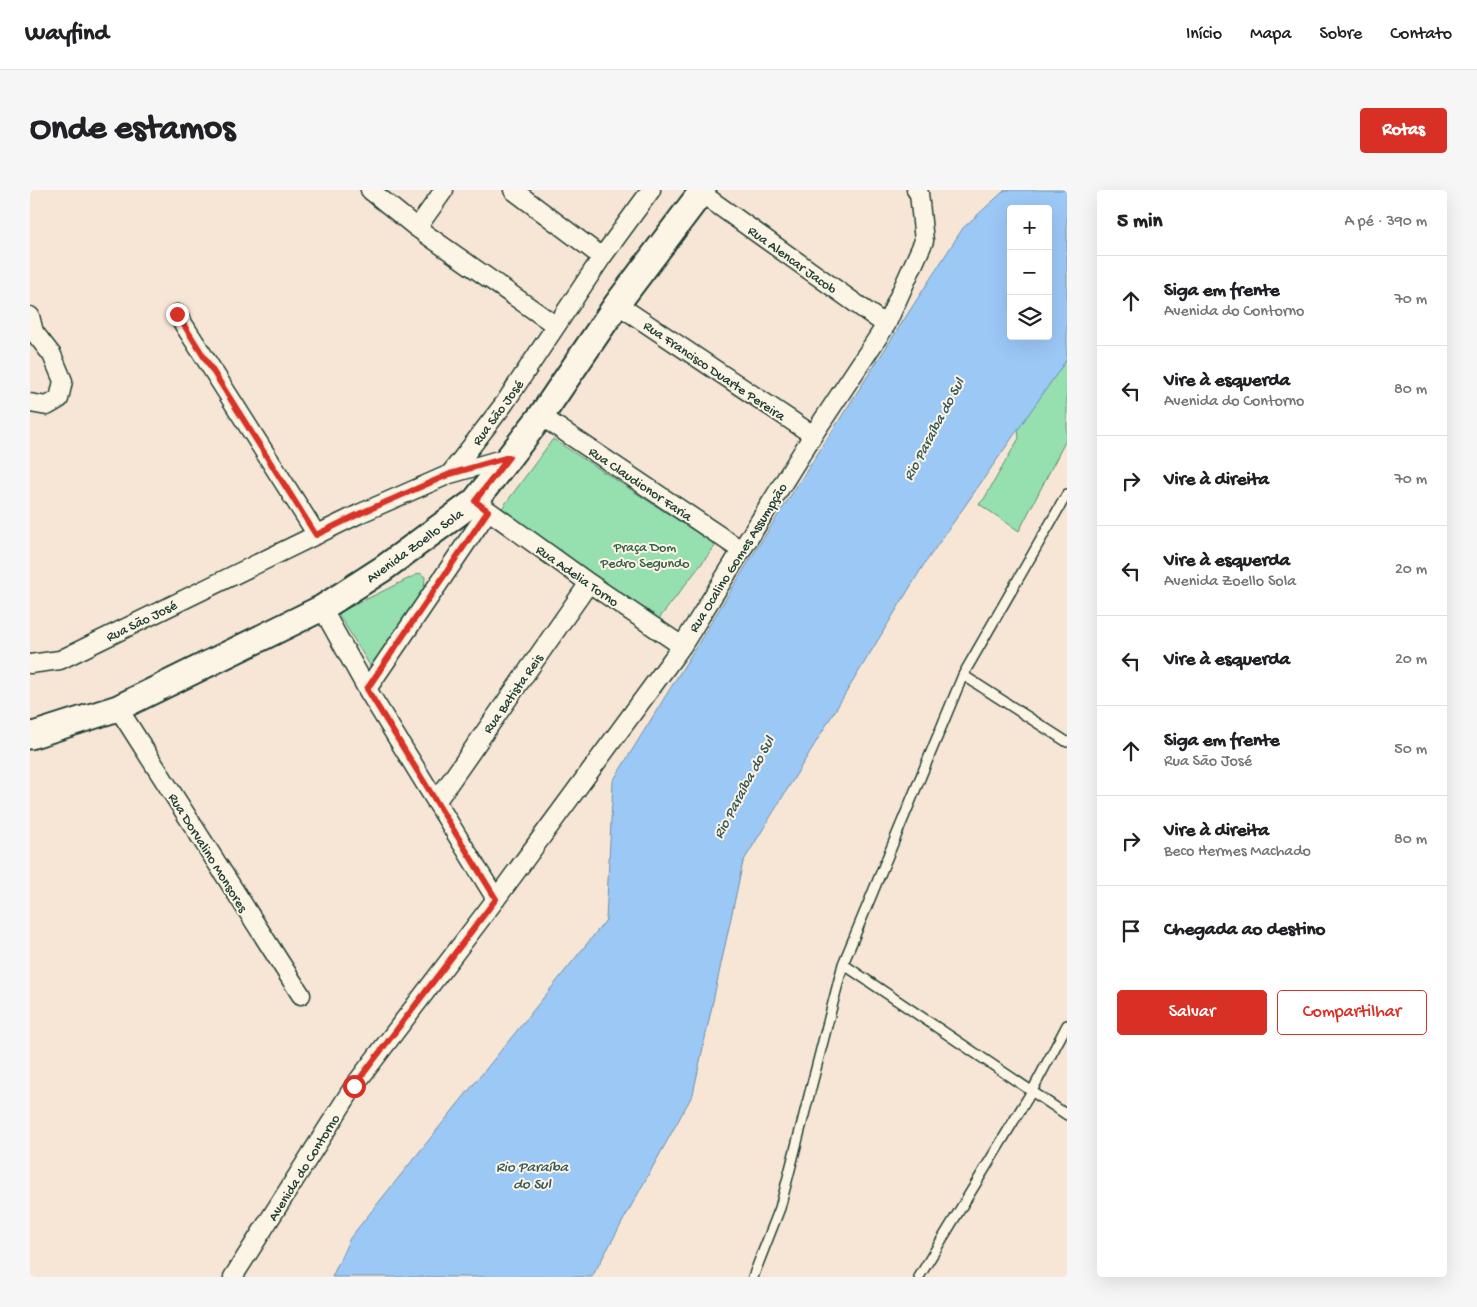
<!DOCTYPE html>
<html lang="pt">
<meta charset="utf-8">
<style>
body{margin:0;font-family:"Gochi Hand",sans-serif;background:#f6f6f6;color:#202124}
.controls{position:absolute;right:15px;top:15px;display:grid;overflow:hidden;border-radius:5px;box-shadow:0 5px 20px #0002}
.controls button{width:45px;height:45px;display:grid;place-items:center;padding:0;border:0;border-bottom:1px solid #e0e0e0;background:#fff;color:#202124;font:25px sans-serif}
.stop{position:absolute;width:15px;height:15px;margin:-11px;border:4px solid #d93025;border-radius:50%;background:#fff}
.stop.end{background:#d93025;border-color:#fff;box-shadow:0 1px 5px #0008}
.list{margin:0;padding:0;list-style:none}
h2{display:flex;justify-content:space-between;align-items:center;height:65px;margin:0;padding:0 20px;font-size:21px}
h2 small{font-size:16px;font-weight:400;color:#757577}
.list li{display:grid;grid-template-columns:32px 1fr auto;gap:15px;align-items:center;box-sizing:border-box;height:90px;padding:0 20px;border-top:1px solid #e0e0e0}
.list b{display:block;font-size:19px;white-space:nowrap}
.list p{margin:0;font-size:16px;white-space:nowrap;color:#757577}
.list em{font-size:16px;font-style:normal;color:#757577}
.actions{display:flex;gap:10px;padding:15px 20px}
.actions a{flex:1;padding:11px 0;border:1px solid #d93025;border-radius:5px;text-align:center;font-size:18px;color:#d93025}
.actions .main{background:#d93025;color:#fff}
.icon{flex:none;width:28px;height:28px;fill:none;stroke:currentColor;stroke-width:2;stroke-linecap:round;stroke-linejoin:round}
.map{position:relative;flex:none;width:1037px;height:1087px;overflow:hidden;border-radius:5px}
header{display:flex;align-items:center;gap:30px;box-sizing:border-box;height:70px;padding:0 25px;background:#fff;border-bottom:1px solid #e0e0e0}
header strong{font-size:24px}
nav{display:flex;gap:28px;margin-inline-start:auto;font-size:18px}
.intro{display:flex;align-items:center;justify-content:space-between;box-sizing:border-box;height:120px;padding:0 30px}
h1{margin:0;font-size:35px}
.button{padding:12px 22px;border-radius:5px;background:#d93025;color:#fff;font-size:18px;font-weight:700}
main{display:flex;gap:30px;padding:0 30px}
aside{flex:1;background:#fff;border-radius:5px;box-shadow:0 5px 20px #0002}
.map>svg:first-child{display:block}
.green{fill:#96dfaf;stroke:#5a8e72}
.water{fill:#9cc8f6;stroke:#6a90a8;fill-rule:evenodd}
.lines{fill:none;stroke-linecap:round;stroke-linejoin:round}
.lane-casing{stroke:#1f3d34;stroke-width:12}
.street-casing{stroke:#1f3d34;stroke-width:21}
.secondary-casing{stroke:#1f3d34;stroke-width:29}
.lane{stroke:#fcf5e5;stroke-width:9}
.street{stroke:#fcf5e5;stroke-width:18}
.secondary{stroke:#fcf5e5;stroke-width:25}
.route{stroke:#d93025;stroke-width:6}
.labels{text-anchor:middle;stroke-width:4;stroke-linejoin:round;paint-order:stroke}
.street-label{font-size:14px;fill:#1f3d34;stroke:#fcf5e5}
.park-label{font-size:14px;fill:#375d4d;stroke:#fcf5e5}
.water-label{font-size:15px;font-style:italic;fill:#38595b;stroke:#fcf5e5}
</style>
<header>
<strong>Wayfind</strong>
<nav><a>Início</a><a>Mapa</a><a>Sobre</a><a>Contato</a></nav>
</header>
<div class="intro"><h1>Onde estamos</h1><a class="button">Rotas</a></div>
<main>
<div class="map">
<svg width="1037" height="1087" viewBox="0 0 1037 1087">
<rect width="100%" height="100%" fill="#f7e6d6"/>
<filter id="ink" filterUnits="userSpaceOnUse"><feTurbulence type="fractalNoise" baseFrequency=".02" numOctaves="2"/><feDisplacementMap in="SourceGraphic" scale="10" xChannelSelector="R" yChannelSelector="G"/><feConvolveMatrix kernelMatrix="1 2 1 2 8 2 1 2 1" color-interpolation-filters="sRGB"/></filter>
<g filter="url(#ink)">
<path class="green" d="M 1037,162 L 1037,248 L 989,341 L 949,314 L 954,309 L 989,248 L 985,214 Z
M 523,249 L 686,355 L 628,430 L 470,321 Z
M 390,383 L 395,387 L 394,401 L 341,477 L 308,423 Z"/>
<path class="water" d="M 975,0 L 1037,0 L 1037,169 L 893,376 L 713,672 L 663,904 L 562,1087 L 302,1087 L 320,1048 L 576,730 L 583,591 L 734,347 L 933,38 ZM 981,19 L 1018,19 L 1018,146 L 981,146 Z"/>
<g class="lines">
<defs>
<path id="lane" d="M 933,485 L 1037,552
M 813,774 L 1037,925
M 723,1087 L 750,1018 L 813,774 L 933,485 L 1037,304
M 889,1087 L 1002,901 L 1037,835"/>
<path id="street" d="M 340,0 L 387,38 L 525,135
M 483,0 L 572,67
M 671,3 L 856,135
M 387,38 L 414,0
M 587,114 L 783,245
M 147,124 L 287,345
M 0,126 L 4,142 L 22,165 L 33,191 L 29,209 L 17,216 L 0,213
M 511,226 L 711,360
M 420,284 L 479,267
M 445,311 L 559,393 L 652,456
M 292,418 L 337,499 L 466,709
M 0,474 L 30,470 L 331,323 L 420,284 L 474,214 L 572,67 L 621,0
M 337,499 L 458,321
M 88,518 L 271,805
M 406,612 L 559,393
M 203,1087 L 324,896 L 466,709 L 652,456 L 783,245 L 856,135 L 894,51 L 889,3 L 886,0"/>
<path id="secondary" d="M 0,546 L 88,518 L 292,418 L 354,378 L 445,311 L 511,226 L 587,114 L 673,0"/>
</defs>
<use href="#lane" class="lane-casing"/>
<use href="#street" class="street-casing"/>
<use href="#secondary" class="secondary-casing"/>
<use href="#lane" class="lane"/>
<use href="#street" class="street"/>
<use href="#secondary" class="secondary"/>
</g>
</g>
<g class="lines" filter="url(#ink)">
<path class="route" d="M 147,124 L 286,345 L 331,323 L 420,284 L 479,267 L 445,311 L 458,321 L 337,499 L 466,709 L 324,896"/>
</g>
<g class="labels">
<g class="street-label">
<text transform="translate(763 69) rotate(36)" y="5">Rua Alencar Jacob</text>
<text transform="translate(685 180) rotate(34)" y="5">Rua Francisco Duarte Pereira</text>
<text transform="translate(467 222) rotate(-54)" y="5">Rua São José</text>
<text transform="translate(611 293) rotate(34)" y="5">Rua Claudionor Faria</text>
<text transform="translate(384 355) rotate(-36)" y="5">Avenida Zoello Sola</text>
<text transform="translate(707 367) rotate(-58)" y="5">Rua Ocalino Gomes Assumpção</text>
<text transform="translate(548 385) rotate(35)" y="5">Rua Adelia Torno</text>
<text transform="translate(111 430) rotate(-26)" y="5">Rua São José</text>
<text transform="translate(482 503) rotate(-55)" y="5">Rua Batista Reis</text>
<text transform="translate(179 662) rotate(58)" y="5">Rua Dorvalino Monsores</text>
<text transform="translate(273 977) rotate(-58)" y="5">Avenida do Contorno</text>
</g>
<g class="park-label">
<text x="615" y="361">Praça Dom<tspan x="615" dy="16">Pedro Segundo</tspan></text>
</g>
<g class="water-label">
<text transform="translate(903 239) rotate(-62)" y="5">Rio Paraíba do Sul</text>
<text transform="translate(713 597) rotate(-62)" y="5">Rio Paraíba do Sul</text>
<text x="502" y="981">Rio Paraíba<tspan x="502" dy="17">do Sul</tspan></text>
</g>
</g>
</svg>
<div class="controls">
<button>+</button>
<button>−</button>
<button><svg class="icon" aria-label="layers" viewBox="0 0 24 24"><path d="M12 4l9 5-9 5-9-5zM3 14l9 5 9-5"/></svg></button>
</div>
<div class="stop" style="left:324px;top:896px"></div>
<div class="stop end" style="left:147px;top:124px"></div>
</div>
<aside>
<h2>5 min<small>A pé · 390 m</small></h2>
<ul class="list">
<li><svg class="icon" aria-label="ahead" viewBox="0 0 24 24"><path d="M12 20V5M6 11l6-6 6 6"/></svg><div><b>Siga em frente</b><p>Avenida do Contorno</p></div><em>70 m</em></li>
<li><svg class="icon" aria-label="left" viewBox="0 0 24 24"><path d="M17 20v-9H6M10 6l-5 5 5 5"/></svg><div><b>Vire à esquerda</b><p>Avenida do Contorno</p></div><em>80 m</em></li>
<li><svg class="icon" aria-label="right" viewBox="0 0 24 24"><path d="M7 20v-9h11M14 6l5 5-5 5"/></svg><div><b>Vire à direita</b></div><em>70 m</em></li>
<li><svg class="icon" aria-label="left" viewBox="0 0 24 24"><path d="M17 20v-9H6M10 6l-5 5 5 5"/></svg><div><b>Vire à esquerda</b><p>Avenida Zoello Sola</p></div><em>20 m</em></li>
<li><svg class="icon" aria-label="left" viewBox="0 0 24 24"><path d="M17 20v-9H6M10 6l-5 5 5 5"/></svg><div><b>Vire à esquerda</b></div><em>20 m</em></li>
<li><svg class="icon" aria-label="ahead" viewBox="0 0 24 24"><path d="M12 20V5M6 11l6-6 6 6"/></svg><div><b>Siga em frente</b><p>Rua São José</p></div><em>50 m</em></li>
<li><svg class="icon" aria-label="right" viewBox="0 0 24 24"><path d="M7 20v-9h11M14 6l5 5-5 5"/></svg><div><b>Vire à direita</b><p>Beco Hermes Machado</p></div><em>80 m</em></li>
<li><svg class="icon" aria-label="arrive" viewBox="0 0 24 24"><path d="M6 21V4h12l-3 4 3 4H6"/></svg><div><b>Chegada ao destino</b></div></li>
</ul>
<div class="actions"><a class="main">Salvar</a><a>Compartilhar</a></div>
</aside>
</main>
